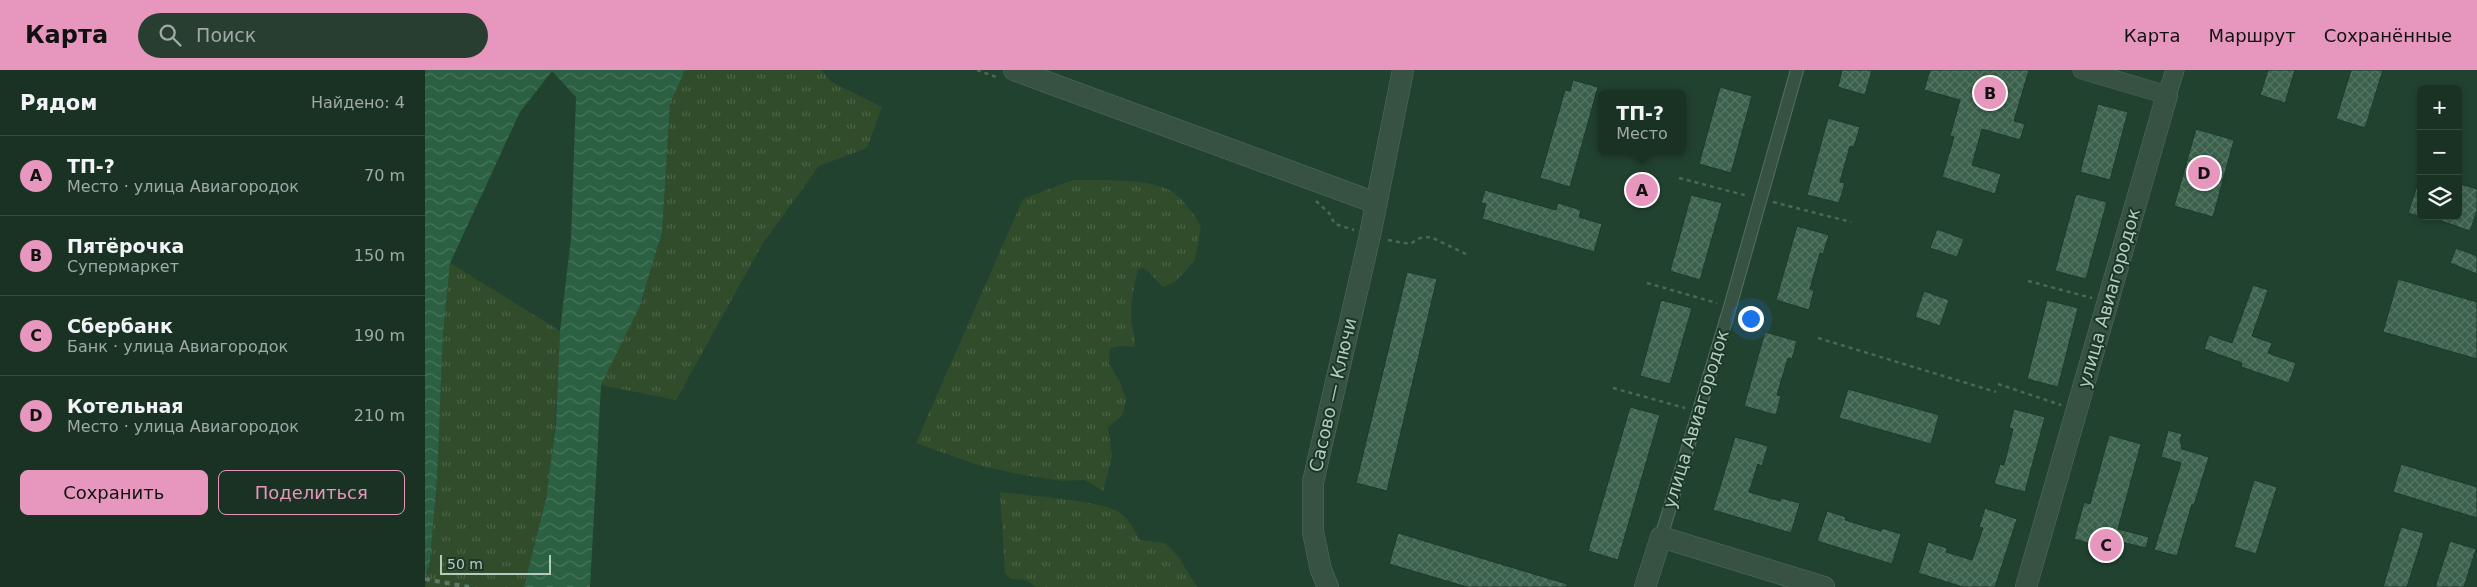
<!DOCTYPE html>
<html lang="ru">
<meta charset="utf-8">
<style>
body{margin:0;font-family:"DejaVu Sans",sans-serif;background:#273e31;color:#f1f3f6}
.controls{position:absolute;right:15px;top:15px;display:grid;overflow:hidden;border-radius:8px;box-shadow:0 2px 8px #0003}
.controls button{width:45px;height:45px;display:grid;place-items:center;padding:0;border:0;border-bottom:1px solid #384d41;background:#1a3224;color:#f1f3f6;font:25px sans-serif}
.scale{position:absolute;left:15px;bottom:12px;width:111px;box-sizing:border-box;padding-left:5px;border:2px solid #b3ccbf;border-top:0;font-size:14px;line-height:18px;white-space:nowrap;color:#b3ccbf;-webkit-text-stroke:4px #1c3728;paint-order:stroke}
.you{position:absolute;left:1325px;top:248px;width:18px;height:18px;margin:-12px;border:4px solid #fff;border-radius:50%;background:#1a73e8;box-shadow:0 0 0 8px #1a73e833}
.badge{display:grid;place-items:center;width:32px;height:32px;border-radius:50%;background:#e797bd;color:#111;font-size:16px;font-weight:700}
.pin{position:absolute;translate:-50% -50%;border:2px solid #fff;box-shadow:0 1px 5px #0006}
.popup{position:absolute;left:1173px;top:20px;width:88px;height:65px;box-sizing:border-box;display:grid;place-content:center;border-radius:8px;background:#1a3224;filter:drop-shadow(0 1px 4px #0005);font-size:16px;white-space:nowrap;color:#9faaa6}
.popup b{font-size:19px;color:#f1f3f6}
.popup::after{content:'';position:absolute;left:50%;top:100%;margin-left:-10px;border:10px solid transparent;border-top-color:#1a3224}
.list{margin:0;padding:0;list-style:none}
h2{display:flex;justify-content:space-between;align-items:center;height:65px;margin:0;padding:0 20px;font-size:21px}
h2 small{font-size:16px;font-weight:400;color:#9faaa6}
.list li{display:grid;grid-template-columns:32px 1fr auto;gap:15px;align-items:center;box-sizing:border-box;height:80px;padding:0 20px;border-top:1px solid #384d41}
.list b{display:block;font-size:19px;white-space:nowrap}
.list p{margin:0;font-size:16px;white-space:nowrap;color:#9faaa6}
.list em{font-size:16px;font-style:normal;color:#9faaa6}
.actions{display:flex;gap:10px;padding:15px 20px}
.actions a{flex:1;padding:11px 0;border:1px solid #e797bd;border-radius:8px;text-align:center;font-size:18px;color:#e797bd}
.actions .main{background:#e797bd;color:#111}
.icon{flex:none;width:28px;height:28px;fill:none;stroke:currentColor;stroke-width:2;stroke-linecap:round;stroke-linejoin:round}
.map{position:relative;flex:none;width:2052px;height:517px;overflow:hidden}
header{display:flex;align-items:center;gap:30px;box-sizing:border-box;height:70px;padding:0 25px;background:#e797bd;color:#111}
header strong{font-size:24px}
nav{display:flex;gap:28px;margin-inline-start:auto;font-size:18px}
.search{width:350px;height:45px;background:#273e31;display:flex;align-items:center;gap:12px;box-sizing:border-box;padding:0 18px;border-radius:28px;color:#9faaa6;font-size:19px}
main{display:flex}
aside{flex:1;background:#1a3224}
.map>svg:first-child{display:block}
.grass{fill:url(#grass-tufts)}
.water{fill:url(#water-waves)}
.building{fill:url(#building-cross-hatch);stroke:#1e392a}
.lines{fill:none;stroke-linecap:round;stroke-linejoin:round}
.pedestrian-casing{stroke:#556f61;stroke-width:14}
.minor-casing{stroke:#556f61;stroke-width:19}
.tertiary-casing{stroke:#556f61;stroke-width:22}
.path{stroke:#4d694d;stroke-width:2.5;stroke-dasharray:4 4;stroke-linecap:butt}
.pedestrian{stroke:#375243;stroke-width:12}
.minor{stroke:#375243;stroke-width:18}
.tertiary{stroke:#375243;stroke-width:21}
.rail{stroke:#587967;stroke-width:4;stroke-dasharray:5 5;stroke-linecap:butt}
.labels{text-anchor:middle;stroke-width:4;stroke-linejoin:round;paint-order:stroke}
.street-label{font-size:18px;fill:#b3ccbf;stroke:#1c3728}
</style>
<header>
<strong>Карта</strong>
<div class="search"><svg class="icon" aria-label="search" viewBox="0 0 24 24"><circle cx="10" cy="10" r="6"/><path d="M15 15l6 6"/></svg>Поиск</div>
<nav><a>Карта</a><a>Маршрут</a><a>Сохранённые</a></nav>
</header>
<main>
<aside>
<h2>Рядом<small>Найдено: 4</small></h2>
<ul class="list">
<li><span class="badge">A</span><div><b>ТП-?</b><p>Место · улица Авиагородок</p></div><em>70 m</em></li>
<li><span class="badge">B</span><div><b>Пятёрочка</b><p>Супермаркет</p></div><em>150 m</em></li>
<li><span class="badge">C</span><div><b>Сбербанк</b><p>Банк · улица Авиагородок</p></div><em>190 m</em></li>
<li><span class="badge">D</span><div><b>Котельная</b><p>Место · улица Авиагородок</p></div><em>210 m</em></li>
</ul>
<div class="actions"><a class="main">Сохранить</a><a>Поделиться</a></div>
</aside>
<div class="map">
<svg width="2052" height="517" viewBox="0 0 2052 517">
<defs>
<pattern id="grass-tufts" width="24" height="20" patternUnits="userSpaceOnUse" patternTransform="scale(1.25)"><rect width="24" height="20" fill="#314c2b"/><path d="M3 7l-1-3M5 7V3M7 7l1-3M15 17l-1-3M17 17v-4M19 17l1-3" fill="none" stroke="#4c6548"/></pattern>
<pattern id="water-waves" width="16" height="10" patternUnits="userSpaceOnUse" patternTransform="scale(1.25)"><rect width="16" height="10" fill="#2c6043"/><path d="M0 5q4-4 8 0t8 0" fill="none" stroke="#48765c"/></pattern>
<pattern id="building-cross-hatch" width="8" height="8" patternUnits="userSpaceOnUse" patternTransform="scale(1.25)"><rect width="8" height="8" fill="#3b604b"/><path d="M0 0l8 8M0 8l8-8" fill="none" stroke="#557663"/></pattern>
</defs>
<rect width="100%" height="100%" fill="#224230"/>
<path class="grass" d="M 260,0 L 397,0 L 406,12 L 457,37 L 442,78 L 394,96 L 338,173 L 251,330 L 176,315 L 214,238 L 237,162 L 245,34 Z
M 648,110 C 676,111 727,107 749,123 C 761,132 768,144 776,156 L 770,190 L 750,212 L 738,217 C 731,211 726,202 718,198 L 713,200 C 709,216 706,230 706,247 C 706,258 712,265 709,277 L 696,276 L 685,278 L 684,294 L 695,312 L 701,330 L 697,346 L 683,357 L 687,386 L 678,421 L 660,410 L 637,411 L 593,404 L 553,395 L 491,373 L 598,129 Z
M 25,193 L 135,261 C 132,347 127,435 99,517 L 0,517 L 5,491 L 12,409 L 18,264 Z
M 575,422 C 599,425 677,431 694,442 C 704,449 709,460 715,470 L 740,473 L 753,486 L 772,517 L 611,517 L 601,510 L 586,509 L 580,503 Z"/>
<path class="water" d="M 0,0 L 260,0 L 245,34 L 237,162 L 214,238 L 176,315 L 165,517 L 99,517 L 121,429 L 131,354 L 135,261 L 146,169 L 151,27 L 127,1 L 95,42 L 25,193 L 18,264 L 12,409 L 5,491 L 0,511 Z"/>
<path class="building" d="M 1417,0 L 1447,0 L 1440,25 L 1413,17 Z
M 1505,0 L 1604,0 L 1589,51 L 1600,54 L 1595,70 L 1557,59 L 1547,95 L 1576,104 L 1570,124 L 1517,107 L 1529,67 L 1525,66 L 1535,30 L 1499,20 Z
M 1843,0 L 1870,0 L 1860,33 L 1835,25 Z
M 1926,0 L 1958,0 L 1940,58 L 1911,49 Z
M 1148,10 L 1173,17 L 1145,117 L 1115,108 L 1140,20 L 1145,21 Z
M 1295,17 L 1327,26 L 1306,103 L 1274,94 Z
M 1673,34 L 1703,42 L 1685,110 L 1655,102 Z
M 1403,48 L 1435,57 L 1429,77 L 1425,76 L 1415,112 L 1420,113 L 1414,133 L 1382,125 Z
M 1771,59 L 1809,70 L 1788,147 L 1749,136 Z
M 1994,110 L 1996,111 L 1996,147 L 1983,143 Z
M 1209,111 L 1229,117 L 1226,128 L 1206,123 Z
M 2033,113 L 2052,119 L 2052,141 L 2045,161 L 2008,148 L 2009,146 L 2033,146 Z
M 1060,120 L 1131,140 L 1133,133 L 1156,140 L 1154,147 L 1177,154 L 1169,182 L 1057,149 L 1061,134 L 1056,133 Z
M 1651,124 L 1682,132 L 1661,209 L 1630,201 Z
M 1266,125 L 1297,133 L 1275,210 L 1245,201 Z
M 1372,156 L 1404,165 L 1398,184 L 1395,183 L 1385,219 L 1389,220 L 1384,240 L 1351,230 Z
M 1512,159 L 1539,169 L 1532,187 L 1505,178 Z
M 2031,178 L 2052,186 L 2052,204 L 2025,193 Z
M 982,202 L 1012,209 L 962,421 L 931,413 Z
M 1973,209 L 2052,232 L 2052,289 L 1958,262 Z
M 1828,215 L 1843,220 L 1827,266 L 1847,273 L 1843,283 L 1871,293 L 1864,313 L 1816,297 L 1817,293 L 1779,279 L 1784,265 L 1807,273 Z
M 1499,221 L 1524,230 L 1515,256 L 1490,247 Z
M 1236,230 L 1267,238 L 1245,314 L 1215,306 Z
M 1622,230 L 1653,238 L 1633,317 L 1602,309 Z
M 1340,262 L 1372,271 L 1367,289 L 1363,288 L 1352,325 L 1356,326 L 1351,345 L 1319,336 Z
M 1423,319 L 1514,345 L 1506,374 L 1414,348 Z
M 1205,337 L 1235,345 L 1193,490 L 1163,481 Z
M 1589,339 L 1620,347 L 1600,422 L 1569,414 L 1575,394 L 1579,395 L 1588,359 L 1584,358 Z
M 1743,360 L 1757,364 L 1755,370 L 1757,379 L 1784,387 L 1769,435 L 1767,434 L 1752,486 L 1729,480 L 1756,393 L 1736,387 Z
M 1684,365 L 1716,374 L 1693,459 L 1724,467 L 1721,478 L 1689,470 L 1687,480 L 1649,469 L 1659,432 L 1665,434 Z
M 1310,367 L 1343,376 L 1337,396 L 1333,394 L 1324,422 L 1355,431 L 1356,428 L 1375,433 L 1366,463 L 1288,440 Z
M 1976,394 L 2052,417 L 2052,448 L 1968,422 Z
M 1829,410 L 1852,417 L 1831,484 L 1809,477 Z
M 1560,438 L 1592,449 L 1570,517 L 1538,517 L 1493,503 L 1503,472 L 1522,478 L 1521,482 L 1547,490 L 1558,458 L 1554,457 Z
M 1402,441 L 1421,447 L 1420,450 L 1456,461 L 1457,458 L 1476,464 L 1467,494 L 1392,471 Z
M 1976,457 L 1999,463 L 1982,517 L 1958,517 Z
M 973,463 L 1142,514 L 1142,517 L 1042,517 L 964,494 Z
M 2025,471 L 2051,479 L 2039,517 L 2010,517 Z"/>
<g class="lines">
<defs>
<path id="pedestrian" d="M 1236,467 L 1305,237 L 1372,0"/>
<path id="minor" d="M 1657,0 L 1742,25 L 1750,0"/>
<path id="tertiary" d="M 589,0 L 951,133
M 903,517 L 896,500 L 888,462 L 888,412 L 945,165 L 978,0
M 1220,517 L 1236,467 L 1399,517
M 1601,517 L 1742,25"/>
</defs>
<use href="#pedestrian" class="pedestrian-casing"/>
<use href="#minor" class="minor-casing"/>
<use href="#tertiary" class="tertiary-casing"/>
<path class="path" d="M 552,0 L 574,8
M 1254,108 L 1323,126
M 891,131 L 904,143 L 910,154 L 929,160
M 1348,132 L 1426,152
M 963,170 L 985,174 L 995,168 L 1006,167 L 1041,184
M 1603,211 L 1667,228
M 1222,213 L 1292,233
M 1393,268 L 1571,322
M 1573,314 L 1636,335
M 1188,318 L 1260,338"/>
<use href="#pedestrian" class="pedestrian"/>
<use href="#minor" class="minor"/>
<use href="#tertiary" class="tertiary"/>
<path class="rail" d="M 0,509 L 44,517"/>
</g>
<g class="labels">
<g class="street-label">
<text transform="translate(1684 228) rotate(-74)" y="6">улица Авиагородок</text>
<text transform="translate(908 325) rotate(-77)" y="6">Сасово — Ключи</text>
<text transform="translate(1271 349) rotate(-73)" y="6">улица Авиагородок</text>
</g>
</g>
</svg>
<div class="controls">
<button>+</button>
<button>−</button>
<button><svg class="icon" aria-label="layers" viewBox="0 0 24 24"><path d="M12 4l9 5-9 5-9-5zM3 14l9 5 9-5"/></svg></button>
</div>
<div class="scale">50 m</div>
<div class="you"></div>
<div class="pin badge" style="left:1217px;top:120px">A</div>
<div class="popup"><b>ТП-?</b>Место</div>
<div class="pin badge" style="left:1565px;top:23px">B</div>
<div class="pin badge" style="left:1681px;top:475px">C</div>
<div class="pin badge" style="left:1779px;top:103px">D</div>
</div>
</main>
